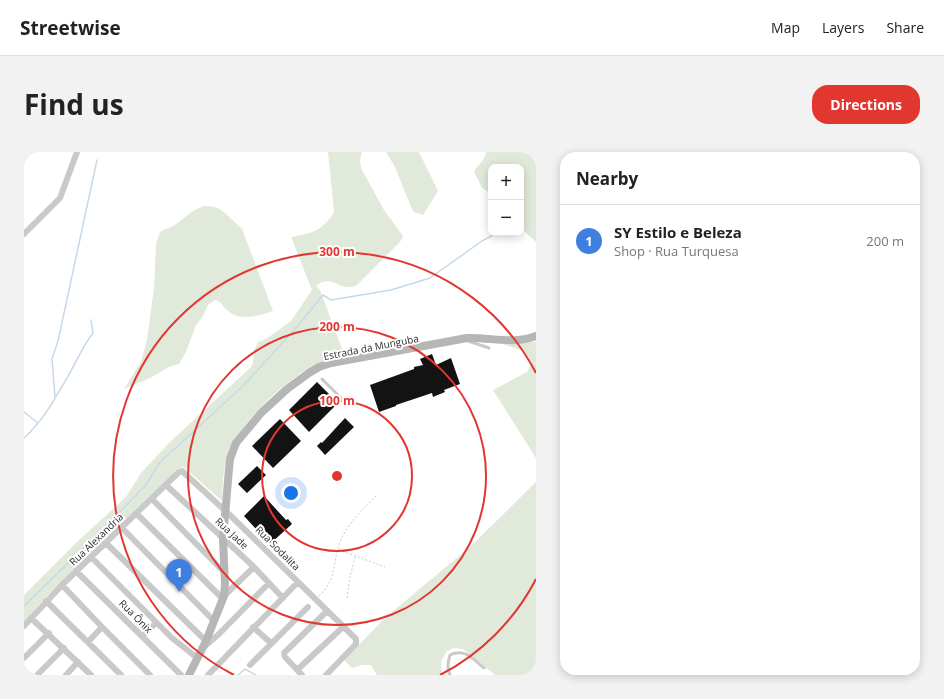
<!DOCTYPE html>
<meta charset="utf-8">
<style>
body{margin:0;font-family:"Open Sans",sans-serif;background:#f2f2f2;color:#222}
.controls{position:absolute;right:12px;top:12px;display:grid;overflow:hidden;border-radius:8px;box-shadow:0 2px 10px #0003}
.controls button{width:36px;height:36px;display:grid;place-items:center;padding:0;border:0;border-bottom:1px solid #e0e0e0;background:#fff;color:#222;font:20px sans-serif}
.you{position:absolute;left:267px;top:341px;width:14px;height:14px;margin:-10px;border:3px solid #fff;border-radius:50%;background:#1a73e8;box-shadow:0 0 0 6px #1a73e833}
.badge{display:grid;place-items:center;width:26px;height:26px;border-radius:50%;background:#e23730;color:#fff;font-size:13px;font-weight:700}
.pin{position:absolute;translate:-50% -33px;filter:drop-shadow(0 1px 2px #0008)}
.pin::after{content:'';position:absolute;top:21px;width:14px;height:12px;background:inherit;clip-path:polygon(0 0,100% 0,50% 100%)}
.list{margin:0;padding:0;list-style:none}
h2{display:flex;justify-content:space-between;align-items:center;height:52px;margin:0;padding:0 16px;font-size:17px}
h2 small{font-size:13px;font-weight:400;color:#767676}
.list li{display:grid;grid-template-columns:26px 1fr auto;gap:12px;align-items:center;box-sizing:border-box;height:72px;padding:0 16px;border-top:1px solid #e0e0e0}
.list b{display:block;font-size:15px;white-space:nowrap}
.list p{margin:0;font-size:13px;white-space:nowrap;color:#767676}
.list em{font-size:13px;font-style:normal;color:#767676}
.map{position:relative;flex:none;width:512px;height:523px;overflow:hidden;border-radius:16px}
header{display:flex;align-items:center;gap:24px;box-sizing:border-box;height:56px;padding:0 20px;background:#fff;border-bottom:1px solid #e0e0e0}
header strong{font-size:19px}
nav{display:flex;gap:22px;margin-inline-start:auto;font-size:14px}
.intro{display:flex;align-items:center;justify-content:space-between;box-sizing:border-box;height:96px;padding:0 24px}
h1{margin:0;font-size:28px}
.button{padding:10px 18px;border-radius:16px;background:#e23730;color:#fff;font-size:14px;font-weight:700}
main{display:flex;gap:24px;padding:0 24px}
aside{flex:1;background:#fff;border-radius:16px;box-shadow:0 2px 10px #0003}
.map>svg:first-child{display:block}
.green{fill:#e1eada}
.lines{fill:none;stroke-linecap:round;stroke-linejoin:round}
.stream{stroke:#c6d8ea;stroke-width:1.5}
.building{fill:#131313}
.path{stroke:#c9c9c9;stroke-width:1;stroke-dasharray:2 2;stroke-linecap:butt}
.service{stroke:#c9c9c9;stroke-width:3}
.minor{stroke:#c9c9c9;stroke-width:6}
.secondary{stroke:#b6b6b6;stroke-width:8}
.ring{fill:none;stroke:#e23730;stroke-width:2}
.labels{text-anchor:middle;stroke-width:4;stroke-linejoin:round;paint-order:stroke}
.street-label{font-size:10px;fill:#2c2c2c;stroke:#fff}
.centre{fill:#e23730;stroke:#fff;stroke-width:2}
.ring-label{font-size:12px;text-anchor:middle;font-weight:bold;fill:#e23730;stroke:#fff;stroke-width:4;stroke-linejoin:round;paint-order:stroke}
</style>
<header>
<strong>Streetwise</strong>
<nav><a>Map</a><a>Layers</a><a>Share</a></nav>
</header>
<div class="intro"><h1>Find us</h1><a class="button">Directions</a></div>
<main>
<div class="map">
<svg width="512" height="523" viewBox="0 0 512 523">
<rect width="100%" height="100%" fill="#fff"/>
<path class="green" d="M 304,0 L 338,0 L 336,8 L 337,16 L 360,58 L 379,84 L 376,90 L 333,133 C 317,142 308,120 292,134 L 296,138 L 321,205 C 312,207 300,208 291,213 C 262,228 231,257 213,285 C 210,289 207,293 205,298 C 199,314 199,332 198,349 L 161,316 L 158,315 L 154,317 L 22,445 L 0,470 L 0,443 L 54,389 L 102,345 L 117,321 L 146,290 L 228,214 L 231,196 L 234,190 L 242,187 L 267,169 L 288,138 L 267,85 C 287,82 300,78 310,60 Z
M 362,0 L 395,0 L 414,39 L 399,63 L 390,60 L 387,55 L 371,15 Z
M 462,0 L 512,0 L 512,90 L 497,76 L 497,15 L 467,15 L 467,42 L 458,36 L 450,20 C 454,11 460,11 462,0 Z
M 180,54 L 186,54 L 194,56 L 201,61 L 218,77 L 249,159 C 234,164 216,170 203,158 C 198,154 197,149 191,148 L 184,153 L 178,166 L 172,173 L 162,200 L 155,212 L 145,215 L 126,226 L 100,237 L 117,210 L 123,188 L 130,136 L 132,92 L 136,80 C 140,77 146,76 151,73 C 161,66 167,58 180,54 Z
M 512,190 L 512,306 L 469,238 L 503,220 L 508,210 L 500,199 L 475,191 Z
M 512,330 L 512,523 L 471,523 L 439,497 L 429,496 L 422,500 L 417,510 L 418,521 L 421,523 L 353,523 L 347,513 L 338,513 L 328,516 L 320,508 L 362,465 L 447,394 Z"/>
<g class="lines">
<path class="stream" d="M 31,245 L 28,207 L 34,189 L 73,8
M 0,260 L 14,271
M 0,286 C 18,270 31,247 43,226 C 52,211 58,195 69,181 L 67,168
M 0,454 L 74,382 L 122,333 L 136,310 L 220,233 L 272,176 L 299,143 L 307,148 L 367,138 L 406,126 L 458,89 L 473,81
M 214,523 L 221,517 L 232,523"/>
</g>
<path class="building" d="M 408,202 L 412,213 L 427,206 L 436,232 L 420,238 L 421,240 L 409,245 L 408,241 L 372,253 L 372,254 L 355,260 L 346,233 L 390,217 L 390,215 L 399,213 L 396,207 Z
M 293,230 L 314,251 L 285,280 L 265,258 Z
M 321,266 L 330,275 L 301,303 L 293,294 L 297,290 L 298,291 Z
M 256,267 L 277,289 L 249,316 L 228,294 Z
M 233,314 L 242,323 L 223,341 L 214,332 Z
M 240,344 L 262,368 L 264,367 L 268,372 L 246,392 L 220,364 Z"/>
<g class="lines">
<path class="path" d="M 315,398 L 361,415
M 295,444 C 314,426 308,411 316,390 C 324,371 338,358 352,344
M 323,446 L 326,425 L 331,405"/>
<path class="service" d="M 444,189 L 465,196
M 298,227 L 321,250
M 426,523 C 423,517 424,509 426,503 C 441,496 449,507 460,516"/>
<path class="minor" d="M 0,82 L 36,46 L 53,0
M 142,333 L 230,415 L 259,446
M 128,347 L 201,421
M 113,362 L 199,447
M 98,376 L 190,469
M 82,391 L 182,489
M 67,405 L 148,486 L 172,505
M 52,419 L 157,523
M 38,433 L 78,475 L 126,523
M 200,444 L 230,415
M 22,449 L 97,523
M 7,466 L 67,523
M 0,474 L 38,433 L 155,320 L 158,319 L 208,365 L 332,487 L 332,492 L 302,523
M 229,475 L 247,491
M 118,484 L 132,471
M 64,490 L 78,475
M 181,494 L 195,482 L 245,431
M 0,506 L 25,481
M 226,513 L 284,455
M 273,518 L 319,475
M 13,523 L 40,496
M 42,523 L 54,510
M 184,523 L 274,430
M 278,523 L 261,505 L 260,501 L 303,459"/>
<path class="secondary" d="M 165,523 L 182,489 L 200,444 L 201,432 L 199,387 L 205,317 L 206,307 L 212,291 L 237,261 L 263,237 L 285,221 L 295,215 L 307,211 L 443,186 C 466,185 491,193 512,184"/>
</g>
<g class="ring">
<circle cx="313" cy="324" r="75"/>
<circle cx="313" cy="324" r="149"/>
<path d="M512 427A224 224 0 0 1 416 523M210 523A224 224 0 1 1 512 221"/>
</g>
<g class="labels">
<g class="street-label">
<text transform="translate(347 195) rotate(-11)" y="4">Estrada da Munguba</text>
<text transform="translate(208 381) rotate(43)" y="4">Rua Jade</text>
<text transform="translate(72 387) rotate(-44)" y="4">Rua Alexandria</text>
<text transform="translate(254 396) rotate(45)" y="4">Rua Sodalita</text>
<text transform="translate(112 464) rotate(45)" y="4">Rua Ônix</text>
</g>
</g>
<circle cx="313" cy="324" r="6" class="centre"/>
<g class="ring-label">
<text x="313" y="104">300 m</text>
<text x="313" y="179">200 m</text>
<text x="313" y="253">100 m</text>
</g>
</svg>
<div class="controls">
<button>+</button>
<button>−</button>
</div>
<div class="you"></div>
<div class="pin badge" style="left:155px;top:440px;background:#3f7fe0">1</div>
</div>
<aside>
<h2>Nearby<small></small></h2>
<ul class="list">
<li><span class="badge" style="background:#3f7fe0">1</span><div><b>SY Estilo e Beleza</b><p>Shop · Rua Turquesa</p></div><em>200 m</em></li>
</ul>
</aside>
</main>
